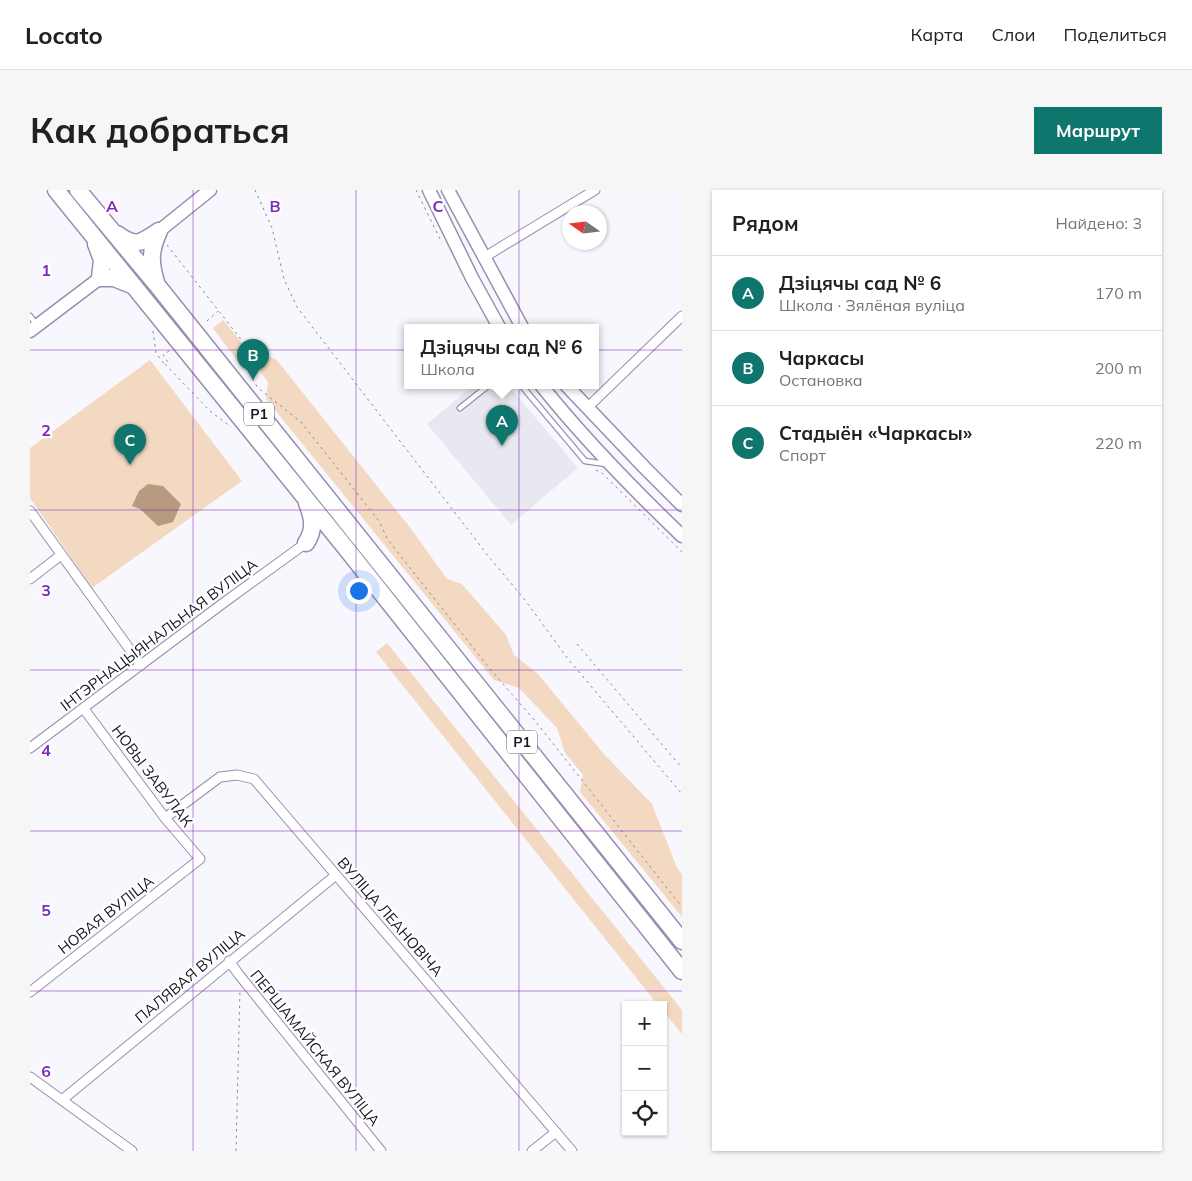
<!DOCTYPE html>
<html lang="ru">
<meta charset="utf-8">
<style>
body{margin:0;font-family:Mulish,sans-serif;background:#f6f6f6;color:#202124}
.controls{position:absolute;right:15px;bottom:15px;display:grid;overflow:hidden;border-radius:0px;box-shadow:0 1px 4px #0004}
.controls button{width:45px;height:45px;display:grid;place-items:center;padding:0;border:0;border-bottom:1px solid #e0e0e0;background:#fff;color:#202124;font:25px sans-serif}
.compass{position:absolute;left:532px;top:15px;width:45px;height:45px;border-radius:50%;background:#fff;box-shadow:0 1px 4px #0004;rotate:284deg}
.you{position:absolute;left:328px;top:400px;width:18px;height:18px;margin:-12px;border:4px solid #fff;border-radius:50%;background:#1a73e8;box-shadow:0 0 0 8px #1a73e833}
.badge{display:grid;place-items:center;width:32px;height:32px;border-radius:50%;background:#0f766e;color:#fff;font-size:16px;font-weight:700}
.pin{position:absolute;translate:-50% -41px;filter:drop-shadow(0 1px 2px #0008)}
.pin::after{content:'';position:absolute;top:26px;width:18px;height:15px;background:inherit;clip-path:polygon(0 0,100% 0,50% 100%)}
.popup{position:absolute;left:374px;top:134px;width:195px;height:65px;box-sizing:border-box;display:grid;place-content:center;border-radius:0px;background:#fff;filter:drop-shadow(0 1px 4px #0005);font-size:16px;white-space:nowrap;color:#757577}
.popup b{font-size:19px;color:#202124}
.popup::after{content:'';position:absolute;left:50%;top:100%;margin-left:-10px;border:10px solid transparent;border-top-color:#fff}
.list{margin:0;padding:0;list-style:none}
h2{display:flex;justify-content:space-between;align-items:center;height:65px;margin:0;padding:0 20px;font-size:21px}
h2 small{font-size:16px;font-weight:400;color:#757577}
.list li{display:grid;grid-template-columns:32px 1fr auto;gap:15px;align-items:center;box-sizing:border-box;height:75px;padding:0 20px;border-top:1px solid #e0e0e0}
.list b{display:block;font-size:19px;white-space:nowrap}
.list p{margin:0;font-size:16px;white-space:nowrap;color:#757577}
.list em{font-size:16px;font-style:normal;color:#757577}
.icon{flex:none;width:28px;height:28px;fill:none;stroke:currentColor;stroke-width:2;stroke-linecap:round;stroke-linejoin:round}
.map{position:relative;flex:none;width:652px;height:961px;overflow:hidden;border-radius:0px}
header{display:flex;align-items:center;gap:30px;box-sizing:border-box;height:70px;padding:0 25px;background:#fff;border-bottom:1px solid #e0e0e0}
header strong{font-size:24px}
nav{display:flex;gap:28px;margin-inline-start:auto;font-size:18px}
.intro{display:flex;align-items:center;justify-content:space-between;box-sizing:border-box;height:120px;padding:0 30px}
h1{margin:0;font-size:35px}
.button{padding:12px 22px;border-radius:0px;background:#0f766e;color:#fff;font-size:18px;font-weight:700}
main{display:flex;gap:30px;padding:0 30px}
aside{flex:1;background:#fff;border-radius:0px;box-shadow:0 1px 4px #0004}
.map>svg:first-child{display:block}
.built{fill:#e9e7ef}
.green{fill:#f3d9c2}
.water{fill:#b79a80}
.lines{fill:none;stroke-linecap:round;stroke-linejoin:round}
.lane-casing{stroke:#988fb0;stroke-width:7}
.street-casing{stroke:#988fb0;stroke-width:11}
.secondary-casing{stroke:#988fb0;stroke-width:15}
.highway-casing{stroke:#988fb0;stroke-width:19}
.path{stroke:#8b8891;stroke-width:1;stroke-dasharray:2.5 4;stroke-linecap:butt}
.lane{stroke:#fff;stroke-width:4.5}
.street{stroke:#fff;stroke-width:9}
.secondary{stroke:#fff;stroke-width:12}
.highway{stroke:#fff;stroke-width:16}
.grid{fill:none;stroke:#7b2cbf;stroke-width:1;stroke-opacity:0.55}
.labels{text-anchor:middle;stroke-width:4.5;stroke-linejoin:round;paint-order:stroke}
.shield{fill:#fff;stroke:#5e5c64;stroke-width:1}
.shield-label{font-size:14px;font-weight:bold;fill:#191622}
.street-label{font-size:15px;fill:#191622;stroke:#fff}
.grid-label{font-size:16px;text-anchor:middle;font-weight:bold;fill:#7b2cbf;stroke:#fff;stroke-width:4.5;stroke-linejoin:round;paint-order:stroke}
</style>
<header>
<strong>Locato</strong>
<nav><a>Карта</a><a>Слои</a><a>Поделиться</a></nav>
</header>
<div class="intro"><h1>Как добраться</h1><a class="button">Маршрут</a></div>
<main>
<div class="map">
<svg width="652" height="961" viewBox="0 0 652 961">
<rect width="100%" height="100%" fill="#f9f7fe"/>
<path class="built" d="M 444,195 L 478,195 L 548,278 L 481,335 L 397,234 Z"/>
<path class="green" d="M 193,130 L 219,161 L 246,169 L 382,340 L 417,389 L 432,394 L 476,445 L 484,465 L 508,484 L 574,564 L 622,614 L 647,678 L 652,684 L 652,727 L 550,602 L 553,585 L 535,563 L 527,538 L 489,498 L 464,490 L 236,209 L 238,192 L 229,180 L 211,176 L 183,138 Z
M 120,170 L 212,291 L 62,398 L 0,308 L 0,258 Z
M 357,453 L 652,820 L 652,844 L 633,821 L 633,815 L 628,815 L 346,462 Z"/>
<path class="water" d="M 118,294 L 133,296 L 151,314 L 143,332 L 128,336 L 110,319 L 102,316 L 109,301 Z"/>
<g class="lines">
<defs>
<path id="lane" d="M 0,126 L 6,134
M 491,195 L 555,271 L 576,274
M 430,218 L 459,195"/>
<path id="street" d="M 453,68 L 565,0
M 557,218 L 652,126
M 0,321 L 111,475
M 0,389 L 31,365
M 0,558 L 192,414 L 276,353
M 135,628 L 190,587 L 207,585 L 224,589 L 542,961
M 199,771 L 210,786 L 351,961
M 0,802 L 170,669 L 135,628 L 54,519
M 0,887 L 102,961
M 32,910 L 306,685
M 502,961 L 526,942"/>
<path id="secondary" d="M 399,0 L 442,88 L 469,137
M 418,0 L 492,137
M 129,41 L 180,0
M 0,141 L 70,88
M 511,195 C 554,249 602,298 652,346
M 536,195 L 614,277 L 652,315"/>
<path id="highway" d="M 26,0 L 315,357 L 652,781
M 48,0 L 127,95 L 652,751
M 87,44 C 106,58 111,53 129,41
M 66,54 L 72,70 L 70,88 L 84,88 L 104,96
M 126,92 C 120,72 120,61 129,41
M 276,353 C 285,340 283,328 277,313"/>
</defs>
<use href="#lane" class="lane-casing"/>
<use href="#street" class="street-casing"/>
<use href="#secondary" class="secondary-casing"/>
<use href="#highway" class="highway-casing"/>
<path class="path" d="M 225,0 L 242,38 L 254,89 L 267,117 L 459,367 L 495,410 L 538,469 L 652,604
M 386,0 L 412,53
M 137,55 L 217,157 L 223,172 L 223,190 L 228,198 L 271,232 L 349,331 L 358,350 L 460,479 L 506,532 L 652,717
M 177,131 L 188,121
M 123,141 L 126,163 L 134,174
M 139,161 L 133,165 L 138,172 L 135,174 L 180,221 L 201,237
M 566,280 L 571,282 L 652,362
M 547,454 L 652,578
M 206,961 L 210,799"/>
<use href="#lane" class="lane"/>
<use href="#street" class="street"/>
<use href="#secondary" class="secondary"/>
<use href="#highway" class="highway"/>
</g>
<path class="grid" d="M 163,0 L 163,961M 326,0 L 326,961M 489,0 L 489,961M 0,160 L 652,160M 0,320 L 652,320M 0,480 L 652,480M 0,641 L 652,641M 0,801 L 652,801"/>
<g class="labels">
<g class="shield">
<rect x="214" y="212.5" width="30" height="23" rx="4"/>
<rect x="477" y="540.5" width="30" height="23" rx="4"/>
</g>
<g class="shield-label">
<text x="229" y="229">Р1</text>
<text x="492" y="557">Р1</text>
</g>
<g class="street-label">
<text transform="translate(129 445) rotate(-37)" y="5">ІНТЭРНАЦЫЯНАЛЬНАЯ ВУЛІЦА</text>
<text transform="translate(122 586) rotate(53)" y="5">НОВЫ ЗАВУЛАК</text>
<text transform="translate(76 725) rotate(-38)" y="5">НОВАЯ ВУЛІЦА</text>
<text transform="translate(360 727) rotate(49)" y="5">ВУЛІЦА ЛЕАНОВІЧА</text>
<text transform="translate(160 786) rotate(-40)" y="5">ПАЛЯВАЯ ВУЛІЦА</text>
<text transform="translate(285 858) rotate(51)" y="5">ПЕРШАМАЙСКАЯ ВУЛІЦА</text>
</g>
</g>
<g class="grid-label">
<text x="82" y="22">A</text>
<text x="245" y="22">B</text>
<text x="408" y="22">C</text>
<text x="16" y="86">1</text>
<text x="16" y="246">2</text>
<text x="16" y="406">3</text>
<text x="16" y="566">4</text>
<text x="16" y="726">5</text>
<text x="16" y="887">6</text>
</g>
</svg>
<div class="controls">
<button>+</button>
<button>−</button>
<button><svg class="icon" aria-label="locate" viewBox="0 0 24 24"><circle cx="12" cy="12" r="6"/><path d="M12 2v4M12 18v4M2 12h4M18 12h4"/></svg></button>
</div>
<svg class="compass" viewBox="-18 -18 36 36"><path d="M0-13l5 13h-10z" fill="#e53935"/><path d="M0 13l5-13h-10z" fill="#757577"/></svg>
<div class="you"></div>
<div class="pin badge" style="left:472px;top:256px">A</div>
<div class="popup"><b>Дзіцячы сад № 6</b>Школа</div>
<div class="pin badge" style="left:223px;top:190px">B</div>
<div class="pin badge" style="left:100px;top:275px">C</div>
</div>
<aside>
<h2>Рядом<small>Найдено: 3</small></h2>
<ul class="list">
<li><span class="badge">A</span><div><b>Дзіцячы сад № 6</b><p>Школа · Зялёная вуліца</p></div><em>170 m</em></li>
<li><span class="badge">B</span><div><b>Чаркасы</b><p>Остановка</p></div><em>200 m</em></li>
<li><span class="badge">C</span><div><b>Стадыён «Чаркасы»</b><p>Спорт</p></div><em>220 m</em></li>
</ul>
</aside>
</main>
